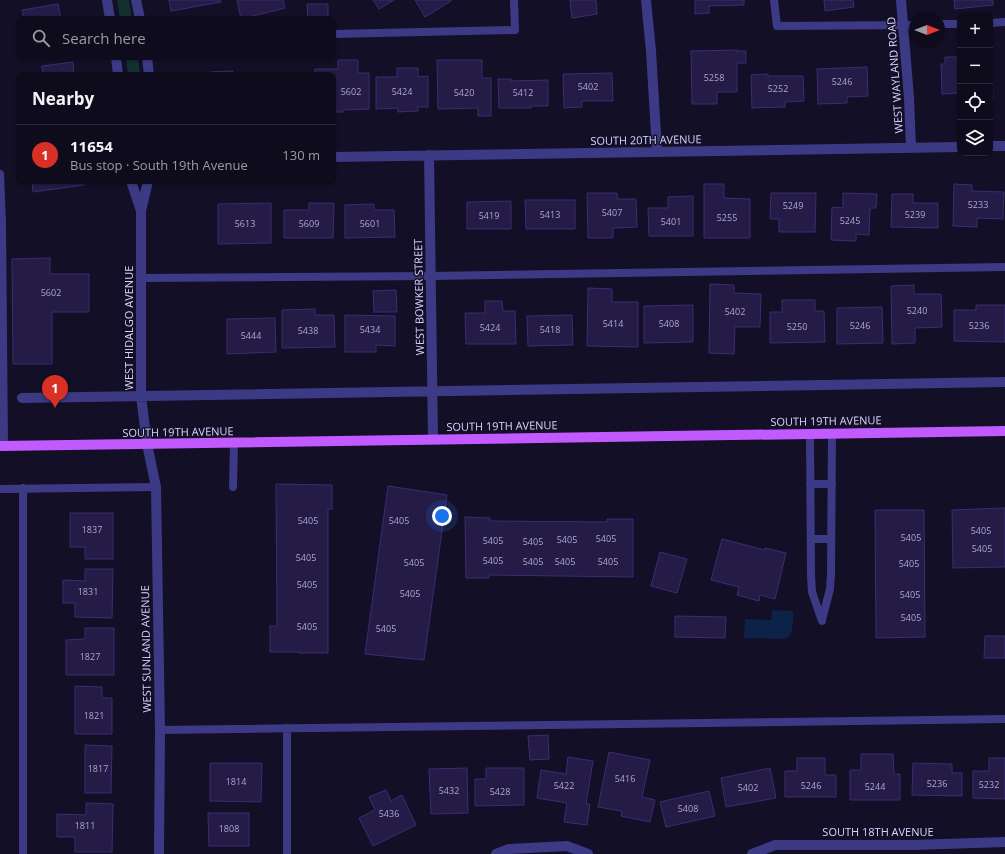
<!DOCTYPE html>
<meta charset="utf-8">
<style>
body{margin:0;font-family:"Open Sans",sans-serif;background:#171425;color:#f1f3f6}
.controls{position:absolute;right:12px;top:12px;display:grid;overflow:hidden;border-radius:8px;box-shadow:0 1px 3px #0004}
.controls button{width:36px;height:36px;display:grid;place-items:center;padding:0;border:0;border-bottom:1px solid #2e2b3b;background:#0e0b1c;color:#f1f3f6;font:20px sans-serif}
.compass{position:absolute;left:909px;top:12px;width:36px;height:36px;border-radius:50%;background:#0e0b1c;box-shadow:0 1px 3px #0004;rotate:90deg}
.you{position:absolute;left:442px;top:516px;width:14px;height:14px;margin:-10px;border:3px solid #fff;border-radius:50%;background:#1a73e8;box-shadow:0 0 0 6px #1a73e833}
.badge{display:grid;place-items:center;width:26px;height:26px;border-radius:50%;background:#d93025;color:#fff;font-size:13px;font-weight:700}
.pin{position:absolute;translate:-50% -33px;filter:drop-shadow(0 1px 2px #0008)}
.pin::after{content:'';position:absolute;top:21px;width:14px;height:12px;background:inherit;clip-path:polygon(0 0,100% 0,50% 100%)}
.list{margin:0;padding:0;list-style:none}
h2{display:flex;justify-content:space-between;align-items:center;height:52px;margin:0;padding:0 16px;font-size:17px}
h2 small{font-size:13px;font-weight:400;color:#9b9ba3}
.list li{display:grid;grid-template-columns:26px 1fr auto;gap:12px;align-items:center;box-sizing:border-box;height:60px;padding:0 16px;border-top:1px solid #2e2b3b}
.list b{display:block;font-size:15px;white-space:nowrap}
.list p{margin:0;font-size:13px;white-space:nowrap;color:#9b9ba3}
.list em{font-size:13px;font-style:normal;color:#9b9ba3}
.icon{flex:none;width:22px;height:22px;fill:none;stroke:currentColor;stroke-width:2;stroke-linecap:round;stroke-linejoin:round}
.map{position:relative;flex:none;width:1005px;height:854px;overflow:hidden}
.search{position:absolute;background:#0e0b1c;box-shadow:0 1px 3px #0004;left:16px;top:16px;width:320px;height:44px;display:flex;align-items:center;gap:10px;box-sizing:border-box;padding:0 14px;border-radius:8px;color:#9b9ba3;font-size:15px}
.panel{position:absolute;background:#0e0b1c;box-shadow:0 1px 3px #0004;left:16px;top:72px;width:320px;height:112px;border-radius:8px}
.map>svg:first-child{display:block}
.green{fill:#12302f}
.water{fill:#0c2248}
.building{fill:#241b47;stroke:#3b2d73}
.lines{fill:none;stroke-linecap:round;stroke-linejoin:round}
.service{stroke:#3d3a85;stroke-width:8}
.minor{stroke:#3d3a85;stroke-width:10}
.primary{stroke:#c25bff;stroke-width:10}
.labels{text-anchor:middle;stroke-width:3;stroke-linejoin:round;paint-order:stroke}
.number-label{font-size:9px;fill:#aca6d1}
.street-label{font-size:11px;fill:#d9d4ff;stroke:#130f26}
</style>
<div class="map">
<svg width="1005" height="854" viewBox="0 0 1005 854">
<rect width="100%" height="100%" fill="#130f26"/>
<path class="green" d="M 117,0 L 129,0 L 132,19 L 120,19 Z
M 126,57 L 138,57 L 140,75 L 128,75 Z"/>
<path class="water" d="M 772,610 L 793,611 C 793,620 794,635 785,639 L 744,638 L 745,619 L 771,620 Z"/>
<path class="building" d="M 169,0 L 220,0 L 221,2 L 171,11 Z
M 237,0 L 283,0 L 285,8 L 241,19 Z
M 373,0 L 394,0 L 379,9 Z
M 415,0 L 451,0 L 451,1 L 425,17 Z
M 570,0 L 596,0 L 597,14 L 572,18 Z
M 695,0 L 744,0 L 744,5 L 709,6 L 709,13 L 695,14 Z
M 824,0 L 853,0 L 854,7 L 825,11 Z
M 954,0 L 993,0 L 993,5 L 955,9 Z
M 58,4 L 61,19 L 24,19 L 22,10 Z
M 307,4 L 328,4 L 328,19 L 308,19 Z
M 737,50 L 737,51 L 746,51 L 746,63 L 737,63 L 737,92 L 717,92 L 717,104 L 692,104 L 691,51 Z
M 945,57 L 959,57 L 959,65 L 960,64 L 960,93 L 942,94 L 941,64 L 945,64 Z
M 338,60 L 358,60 L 358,73 L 369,73 L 369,109 L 343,110 L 343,112 L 333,112 L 333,75 L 315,75 L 315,69 L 338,69 Z
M 437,60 L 482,60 L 482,78 L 491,78 L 491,116 L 478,116 L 478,108 L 438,109 Z
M 73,62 L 74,75 L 43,75 L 42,66 Z
M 990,64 L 992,64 L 993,99 L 990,100 Z
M 867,67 L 868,96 L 847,97 L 847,103 L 818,104 L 817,69 Z
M 397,68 L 418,68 L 418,77 L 428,76 L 428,107 L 418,107 L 418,111 L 398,112 L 398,108 L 376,109 L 376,77 L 397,77 Z
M 233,71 L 233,75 L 210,75 L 210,72 Z
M 612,73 L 613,101 L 582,101 L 582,107 L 564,108 L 563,74 Z
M 768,74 L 768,76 L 803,76 L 804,101 L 785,102 L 785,107 L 752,108 L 751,75 Z
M 498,79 L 511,79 L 511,81 L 548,80 L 548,106 L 531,106 L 531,108 L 499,108 Z
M 32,181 L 83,181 L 84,185 L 33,192 Z
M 704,184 L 724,184 L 724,198 L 750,199 L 750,238 L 704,238 Z
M 954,184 L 972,185 L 972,191 L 1004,192 L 1003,219 L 977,218 L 977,227 L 953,226 Z
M 587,193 L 617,193 L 617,199 L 636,199 L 637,227 L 613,228 L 613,238 L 588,238 Z
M 771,193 L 816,193 L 815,232 L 779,232 L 779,219 L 770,219 Z
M 843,193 L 877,194 L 876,208 L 870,208 L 869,235 L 856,234 L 856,241 L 831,240 L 832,207 L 843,208 Z
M 892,194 L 913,194 L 913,203 L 938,203 L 938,228 L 891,227 Z
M 693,196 L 693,236 L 649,236 L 648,208 L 668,208 L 668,197 Z
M 525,200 L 575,200 L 575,229 L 526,229 Z
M 511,201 L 511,229 L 467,229 L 467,202 Z
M 271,203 L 271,243 L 218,244 L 218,204 Z
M 309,203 L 334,203 L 333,238 L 284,238 L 284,210 L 309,210 Z
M 374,204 L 374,210 L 394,210 L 395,237 L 345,238 L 345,205 Z
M 50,258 L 50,274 L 89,274 L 89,312 L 52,312 L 52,364 L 13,364 L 12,259 Z
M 710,284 L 734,285 L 734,293 L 761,294 L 760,327 L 735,327 L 734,354 L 709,353 Z
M 914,285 L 914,294 L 941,294 L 942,327 L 915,328 L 915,343 L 892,344 L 891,286 Z
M 588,288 L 612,289 L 612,302 L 638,302 L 638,347 L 587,346 Z
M 396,290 L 397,312 L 374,312 L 373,291 Z
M 782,300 L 815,300 L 815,311 L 824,311 L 825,342 L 770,343 L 770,312 L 782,312 Z
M 485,301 L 502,301 L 503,311 L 515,311 L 516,344 L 466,344 L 465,313 L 485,313 Z
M 693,305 L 693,342 L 644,343 L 644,306 Z
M 976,305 L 1005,305 L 1005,342 L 954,341 L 954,310 L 976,310 Z
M 882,307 L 883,343 L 837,344 L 837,308 Z
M 315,309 L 315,315 L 334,315 L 335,347 L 282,348 L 282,310 Z
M 345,315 L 395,316 L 395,346 L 376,345 L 376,352 L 345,352 Z
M 572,315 L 573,345 L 528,346 L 527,316 Z
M 275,318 L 276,352 L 227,354 L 227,319 Z
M 276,484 L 332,485 L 332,509 L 328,509 L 328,653 L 299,653 L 299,652 L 270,652 L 270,626 L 277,626 Z
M 388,486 L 447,495 L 424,660 L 365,654 Z
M 1005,508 L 1005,567 L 953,568 L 952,510 Z
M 875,510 L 924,510 L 925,637 L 876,638 Z
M 70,513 L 113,513 L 113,559 L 85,559 L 85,547 L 70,547 Z
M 465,517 L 490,518 L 490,521 L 607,522 L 607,519 L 633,519 L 633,577 L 489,575 L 489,578 L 466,578 Z
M 722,539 L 765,550 L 765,548 L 786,553 L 775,599 L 760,595 L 759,601 L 737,595 L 739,587 L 711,580 Z
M 660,552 L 687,559 L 677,593 L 651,586 Z
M 85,569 L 113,569 L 112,618 L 75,617 L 75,603 L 63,603 L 63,580 L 85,581 Z
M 675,616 L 726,617 L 725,638 L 675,637 Z
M 85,628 L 114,628 L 114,675 L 66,675 L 66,640 L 85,639 Z
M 985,636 L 1005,636 L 1005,658 L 984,658 Z
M 75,686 L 102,687 L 102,698 L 112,698 L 112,734 L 75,734 Z
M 548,735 L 549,759 L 530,760 L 528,736 Z
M 85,745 L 112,746 L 111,793 L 85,793 Z
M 609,752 L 650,760 L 642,797 L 655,800 L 650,822 L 621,816 L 622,811 L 598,807 Z
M 861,754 L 893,754 L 894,774 L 900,774 L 900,800 L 850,800 L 850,770 L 861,770 Z
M 568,757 L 593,761 L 586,804 L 590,804 L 587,825 L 564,822 L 567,803 L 537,798 L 541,770 L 566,774 Z
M 797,758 L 825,758 L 825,775 L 836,775 L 836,797 L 785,797 L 785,771 L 797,771 Z
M 989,758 L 1005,758 L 1005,799 L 973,798 L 973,771 L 989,771 Z
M 210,763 L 262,763 L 261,802 L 210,801 Z
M 913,763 L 952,764 L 952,773 L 962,773 L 962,796 L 912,795 Z
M 467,768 L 468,813 L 431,814 L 429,769 Z
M 486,768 L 524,768 L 524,805 L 475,806 L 475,779 L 486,779 Z
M 770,768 L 776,798 L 726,807 L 721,778 Z
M 386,790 L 391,801 L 402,795 L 416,825 L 373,846 L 359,818 L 375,810 L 369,797 Z
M 709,791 L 715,816 L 666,827 L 660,802 Z
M 86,803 L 113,804 L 112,852 L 75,852 L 75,837 L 57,837 L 57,814 L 86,815 Z
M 208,813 L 249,813 L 249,846 L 209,846 Z"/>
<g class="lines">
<path class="service" d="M 774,0 L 777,26 L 915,25
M 990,23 L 1005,22
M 939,24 L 960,24
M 333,34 L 515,30 L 514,0
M 0,174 L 2,224 L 4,446
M 140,278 L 431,276 L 1005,267
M 810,433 L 811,575 L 812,592 L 822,621
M 810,484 L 832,484
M 233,487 L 234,443
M 0,489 L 156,487
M 811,539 L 831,539
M 822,620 L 830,589 L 831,574 L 832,433
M 287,728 L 287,854
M 160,730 L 1005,719
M 23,854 L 23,488"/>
<path class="minor" d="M 107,0 L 110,19
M 136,0 L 140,19
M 646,0 L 651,51 L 657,151
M 901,0 L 909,98 L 911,148
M 116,57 L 118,75
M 147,57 L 149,75
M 990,146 L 1005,146
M 429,155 L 433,439
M 333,157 L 960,147
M 131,181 L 141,211
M 148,181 L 141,211 L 141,396 L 147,444 L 156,487 L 160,730 L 159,854
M 22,398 L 1005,382
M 496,854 L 509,849 L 567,846 L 588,854
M 752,854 L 775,845 L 913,845 L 1005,842"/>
<path class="primary" d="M 0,446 L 1005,431"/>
</g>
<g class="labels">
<g class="number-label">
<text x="714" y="81">5258</text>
<text x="842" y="85">5246</text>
<text x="588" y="90">5402</text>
<text x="778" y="92">5252</text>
<text x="351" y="95">5602</text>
<text x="402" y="95">5424</text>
<text x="464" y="96">5420</text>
<text x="523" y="96">5412</text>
<text x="978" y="208">5233</text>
<text x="793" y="209">5249</text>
<text x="612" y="216">5407</text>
<text x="550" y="218">5413</text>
<text x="915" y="218">5239</text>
<text x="489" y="219">5419</text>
<text x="727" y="221">5255</text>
<text x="850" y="224">5245</text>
<text x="671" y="225">5401</text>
<text x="245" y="227">5613</text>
<text x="309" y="227">5609</text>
<text x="370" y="227">5601</text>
<text x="51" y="296">5602</text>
<text x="917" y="314">5240</text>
<text x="735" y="315">5402</text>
<text x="613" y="327">5414</text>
<text x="669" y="327">5408</text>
<text x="860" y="329">5246</text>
<text x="979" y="329">5236</text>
<text x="797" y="330">5250</text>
<text x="490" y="331">5424</text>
<text x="370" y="333">5434</text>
<text x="550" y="333">5418</text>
<text x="308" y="334">5438</text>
<text x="251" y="339">5444</text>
<text x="308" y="524">5405</text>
<text x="399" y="524">5405</text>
<text x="92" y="533">1837</text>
<text x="981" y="534">5405</text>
<text x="911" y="541">5405</text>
<text x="606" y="542">5405</text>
<text x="567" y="543">5405</text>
<text x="493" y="544">5405</text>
<text x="533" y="545">5405</text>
<text x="982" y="552">5405</text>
<text x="306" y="561">5405</text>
<text x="493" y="564">5405</text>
<text x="533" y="565">5405</text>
<text x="565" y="565">5405</text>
<text x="608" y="565">5405</text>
<text x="414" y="566">5405</text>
<text x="909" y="567">5405</text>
<text x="307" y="588">5405</text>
<text x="88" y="595">1831</text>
<text x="410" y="597">5405</text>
<text x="910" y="598">5405</text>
<text x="911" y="621">5405</text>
<text x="307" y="630">5405</text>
<text x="386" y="632">5405</text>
<text x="90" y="660">1827</text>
<text x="94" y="719">1821</text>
<text x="98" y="772">1817</text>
<text x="625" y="782">5416</text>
<text x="236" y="785">1814</text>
<text x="937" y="787">5236</text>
<text x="989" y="788">5232</text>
<text x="564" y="789">5422</text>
<text x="811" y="789">5246</text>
<text x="875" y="790">5244</text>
<text x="748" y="791">5402</text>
<text x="449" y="794">5432</text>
<text x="500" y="795">5428</text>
<text x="688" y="812">5408</text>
<text x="389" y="817">5436</text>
<text x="85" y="829">1811</text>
<text x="229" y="832">1808</text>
</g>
<g class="street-label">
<text transform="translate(895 75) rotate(-94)" y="4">WEST WAYLAND ROAD</text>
<text transform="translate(646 140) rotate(-1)" y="4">SOUTH 20TH AVENUE</text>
<text transform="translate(419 297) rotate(-91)" y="4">WEST BOWKER STREET</text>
<text transform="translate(129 328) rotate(-90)" y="4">WEST HIDALGO AVENUE</text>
<text transform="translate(826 421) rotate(-1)" y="4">SOUTH 19TH AVENUE</text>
<text transform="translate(502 426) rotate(-1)" y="4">SOUTH 19TH AVENUE</text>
<text transform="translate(178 432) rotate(-1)" y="4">SOUTH 19TH AVENUE</text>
<text transform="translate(146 649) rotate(-91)" y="4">WEST SUNLAND AVENUE</text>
<text x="878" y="836">SOUTH 18TH AVENUE</text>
</g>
</g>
</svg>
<div class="controls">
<button>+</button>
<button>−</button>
<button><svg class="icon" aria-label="locate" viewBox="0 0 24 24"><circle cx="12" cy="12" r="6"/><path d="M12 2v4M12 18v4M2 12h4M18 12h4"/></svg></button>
<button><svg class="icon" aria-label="layers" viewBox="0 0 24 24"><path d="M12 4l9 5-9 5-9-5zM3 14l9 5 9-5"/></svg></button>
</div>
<svg class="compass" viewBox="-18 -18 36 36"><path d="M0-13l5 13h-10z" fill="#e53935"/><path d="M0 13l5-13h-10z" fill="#9b9ba3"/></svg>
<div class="you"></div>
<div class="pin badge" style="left:55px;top:408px">1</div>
<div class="search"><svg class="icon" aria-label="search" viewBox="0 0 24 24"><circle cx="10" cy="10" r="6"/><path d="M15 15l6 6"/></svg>Search here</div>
<section class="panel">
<h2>Nearby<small></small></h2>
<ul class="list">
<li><span class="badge">1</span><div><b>11654</b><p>Bus stop · South 19th Avenue</p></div><em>130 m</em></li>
</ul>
</section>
</div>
